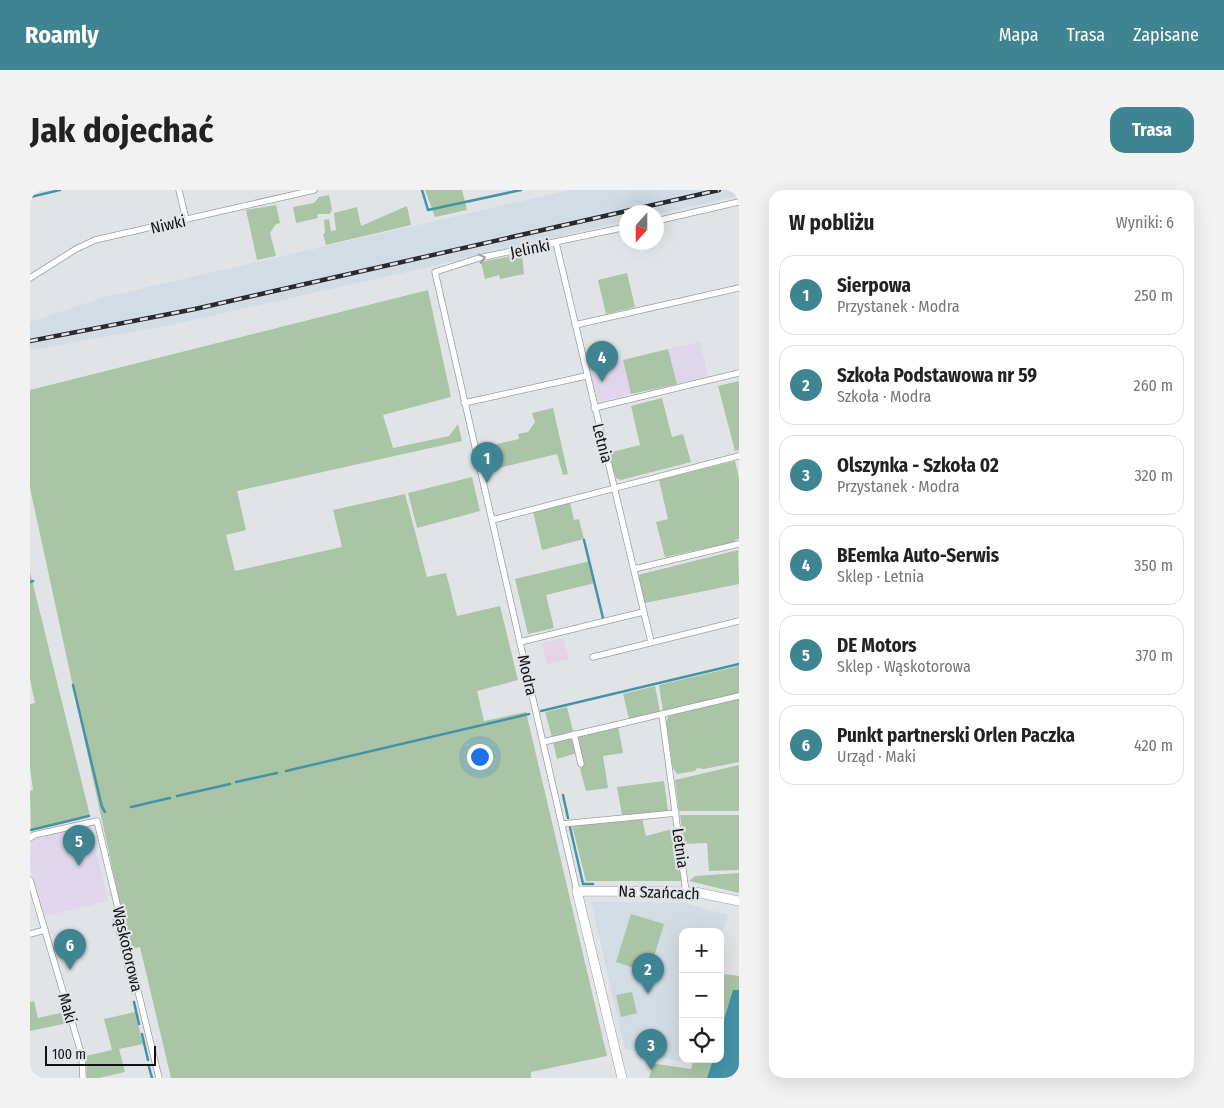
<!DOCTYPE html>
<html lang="pl">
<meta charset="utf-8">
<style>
body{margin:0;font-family:"Fira Sans Condensed",sans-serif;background:#f2f2f2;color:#222}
.controls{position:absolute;right:15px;bottom:15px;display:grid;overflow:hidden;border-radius:10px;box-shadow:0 5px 20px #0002}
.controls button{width:45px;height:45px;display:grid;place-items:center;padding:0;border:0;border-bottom:1px solid #e0e0e0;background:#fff;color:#222;font:25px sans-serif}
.compass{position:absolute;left:589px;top:15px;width:45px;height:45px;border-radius:50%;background:#fff;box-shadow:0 5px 20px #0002;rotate:201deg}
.scale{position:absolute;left:15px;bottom:12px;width:111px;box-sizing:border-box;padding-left:5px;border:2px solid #111213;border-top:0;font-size:14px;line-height:18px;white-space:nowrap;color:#111213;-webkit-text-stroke:4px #e1e4e7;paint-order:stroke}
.you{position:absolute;left:449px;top:566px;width:18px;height:18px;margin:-12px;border:4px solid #fff;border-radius:50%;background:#1a73e8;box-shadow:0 0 0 8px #1a73e833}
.badge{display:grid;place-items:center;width:32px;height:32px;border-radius:50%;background:#3f8491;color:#fff;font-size:16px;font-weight:700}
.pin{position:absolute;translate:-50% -41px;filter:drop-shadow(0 1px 2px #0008)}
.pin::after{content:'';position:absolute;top:26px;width:18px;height:15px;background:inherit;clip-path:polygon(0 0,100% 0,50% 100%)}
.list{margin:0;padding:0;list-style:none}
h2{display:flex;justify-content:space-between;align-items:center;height:65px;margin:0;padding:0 20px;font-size:21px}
h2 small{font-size:16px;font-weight:400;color:#767676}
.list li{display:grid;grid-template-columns:32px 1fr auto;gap:15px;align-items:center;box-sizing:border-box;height:80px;margin:0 10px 10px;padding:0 10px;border:1px solid #e0e0e0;border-radius:15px}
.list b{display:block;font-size:19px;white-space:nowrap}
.list p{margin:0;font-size:16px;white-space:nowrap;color:#767676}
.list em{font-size:16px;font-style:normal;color:#767676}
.icon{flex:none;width:28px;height:28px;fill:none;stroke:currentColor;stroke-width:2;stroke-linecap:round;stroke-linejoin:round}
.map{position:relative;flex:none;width:709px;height:888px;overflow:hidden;border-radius:15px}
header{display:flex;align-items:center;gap:30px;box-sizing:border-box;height:70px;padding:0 25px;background:#3f8491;color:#fff}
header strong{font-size:24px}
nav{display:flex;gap:28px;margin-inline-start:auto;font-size:18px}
.intro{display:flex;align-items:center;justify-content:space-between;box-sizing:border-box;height:120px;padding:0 30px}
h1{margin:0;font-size:35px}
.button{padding:12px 22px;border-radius:15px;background:#3f8491;color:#fff;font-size:18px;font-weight:700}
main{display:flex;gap:30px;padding:0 30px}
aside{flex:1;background:#fff;border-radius:15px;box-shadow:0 5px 20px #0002}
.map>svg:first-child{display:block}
.commercial{fill:#dfd6eb}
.industrial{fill:#e5d4e5}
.built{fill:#d1dce4}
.green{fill:#aac4a6}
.water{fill:#4593a7}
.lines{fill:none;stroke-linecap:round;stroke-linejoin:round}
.stream{stroke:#4593a7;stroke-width:2.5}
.street-casing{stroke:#9b9ea1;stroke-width:7}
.secondary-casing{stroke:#9b9ea1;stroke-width:10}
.street{stroke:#fff;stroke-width:5.5}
.secondary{stroke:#fff;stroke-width:9}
.rail-casing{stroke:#292a2c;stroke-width:4.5}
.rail{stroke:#e1e4e7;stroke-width:2.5;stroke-dasharray:8;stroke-linecap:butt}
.oneway{stroke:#a0a0a1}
.labels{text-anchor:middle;stroke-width:4.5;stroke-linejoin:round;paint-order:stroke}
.street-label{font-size:16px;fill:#111213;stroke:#e1e4e7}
</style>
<header>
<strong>Roamly</strong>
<nav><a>Mapa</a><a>Trasa</a><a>Zapisane</a></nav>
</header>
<div class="intro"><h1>Jak dojechać</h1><a class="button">Trasa</a></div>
<main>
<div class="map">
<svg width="709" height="888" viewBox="0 0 709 888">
<rect width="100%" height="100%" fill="#e1e4e7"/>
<path class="commercial" d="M 670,152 L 678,186 L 647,194 L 638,159 Z
M 593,170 L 601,204 L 573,211 L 568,210 L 558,180 Z
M 60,635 L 78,711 L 15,726 L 0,677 L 1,651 L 5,647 Z"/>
<path class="industrial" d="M 533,448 L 539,469 L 517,474 L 512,453 Z"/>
<path class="built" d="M 540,0 L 709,0 L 709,6 L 627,24 L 626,22 L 596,22 L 596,31 L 390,79 L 136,136 L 0,160 L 0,132 L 75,107 Z
M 561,712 L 655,713 L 698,725 L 690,750 L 690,742 L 653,742 L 653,872 L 595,859 Z"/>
<path class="green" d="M 395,0 L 432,0 L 437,20 L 405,27 Z
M 299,5 L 302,19 L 300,24 L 287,24 L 288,28 L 266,33 L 263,17 L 284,13 L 289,7 Z
M 246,15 L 250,33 L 246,34 L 240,43 L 246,66 L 227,70 L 216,20 Z
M 377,16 L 381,35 L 296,55 L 293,44 L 295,43 L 294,30 L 299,29 L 301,41 L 306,40 L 304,23 L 327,17 L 331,36 Z
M 492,64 L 494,84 L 470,89 L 469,85 L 455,89 L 451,72 Z
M 597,83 L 605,117 L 576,124 L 568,90 Z
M 398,100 L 421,207 L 353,225 L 363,258 L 419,246 L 428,234 L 432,251 L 207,301 L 216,340 L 196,345 L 205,381 L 312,357 L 303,320 L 375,304 L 397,387 L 416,383 L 427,426 L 470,416 L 488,490 L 447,501 L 454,531 L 496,522 L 577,866 L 501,882 L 501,888 L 141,888 L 110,757 L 100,760 L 0,298 L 0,200 Z
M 638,159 L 647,194 L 601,204 L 593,170 Z
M 709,191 L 709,260 L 705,261 L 688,196 Z
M 632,208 L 642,247 L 653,244 L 661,272 L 591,290 L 586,288 L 578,263 L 610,255 L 601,216 Z
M 523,218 L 538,284 L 533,285 L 527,264 L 460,280 L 454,257 L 489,249 L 488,244 L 498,242 L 505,232 L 502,223 Z
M 705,271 L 709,288 L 709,349 L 705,350 L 705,352 L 635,367 L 626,332 L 638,329 L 629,290 Z
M 442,287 L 450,321 L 387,338 L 378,303 Z
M 540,313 L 544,330 L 549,329 L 554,349 L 512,360 L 503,322 Z
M 708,360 L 709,394 L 615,413 L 608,385 Z
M 560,371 L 565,393 L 516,405 L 524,438 L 498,444 L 485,389 Z
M 0,382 L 60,626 L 1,640 L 0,601 L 3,600 L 0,578 L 0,514 L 5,513 L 0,489 Z
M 709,476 L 709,503 L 633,521 L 629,495 Z
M 625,496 L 630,522 L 599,529 L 593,504 Z
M 709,508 L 709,572 L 674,579 L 667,578 L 665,581 L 647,584 L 643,578 L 636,532 L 639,525 Z
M 537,517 L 543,541 L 522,547 L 515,522 Z
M 588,536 L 593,563 L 573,566 L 578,598 L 556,601 L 550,579 L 553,577 L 546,546 Z
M 538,548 L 542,550 L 547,563 L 527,569 L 523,552 Z
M 709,575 L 709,621 L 649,621 L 645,590 Z
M 634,591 L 638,621 L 592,625 L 587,597 Z
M 650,625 L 709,625 L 709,680 L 679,681 L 677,653 L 654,654 Z
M 612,628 L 616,646 L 646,638 L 653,691 L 556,691 L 542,635 Z
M 709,683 L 709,703 L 659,691 L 665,686 Z
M 601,724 L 634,734 L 619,783 L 586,772 Z
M 694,784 L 709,786 L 709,800 L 703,801 L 690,842 L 690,787 Z
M 602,802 L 607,823 L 591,827 L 586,805 Z
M 4,811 L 8,828 L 35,822 L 38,833 L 0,841 L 0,812 Z
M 105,822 L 113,854 L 89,859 L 95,882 L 69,888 L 57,888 L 56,866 L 82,860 L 74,829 Z
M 664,869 L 683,869 L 677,888 L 619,888 L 622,877 L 620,873 L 661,879 Z"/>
<path class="water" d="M 703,800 L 709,800 L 709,888 L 677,888 L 683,869 L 690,869 L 690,842 Z"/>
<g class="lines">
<path class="stream" d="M 392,0 L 398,20 L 491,0
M 0,7 L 30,0
M 554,350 L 573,428
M 0,392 L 3,391
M 43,495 L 72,617 L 75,622
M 511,521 L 709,474
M 256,581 L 499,524
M 206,592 L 247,583
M 533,605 L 538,628
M 147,606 L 200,594
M 101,617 L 140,608
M 540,637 L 553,694 L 563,694
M 1,640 L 59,626
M 84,729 L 88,746
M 90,753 L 92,759
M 94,767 L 96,778
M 97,781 L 102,803
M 104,812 L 109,834
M 112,844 L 118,870
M 119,877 L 122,888"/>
<defs>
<path id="street" d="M 149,0 L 156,30
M 626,31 L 709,12
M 526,53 L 621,452
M 0,88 L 46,59 L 65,50 L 284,0
M 545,135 L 709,98
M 434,213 L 556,186
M 564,218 L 709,183
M 462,330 L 709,266
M 604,379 L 709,354
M 490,452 L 613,422
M 563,467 L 709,431
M 632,525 L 656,702
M 544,544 L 551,574
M 513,552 L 709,506
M 532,634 L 646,623
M 0,648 L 4,645 L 67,631 L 129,888
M 0,690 L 52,866 L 53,888
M 547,701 L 405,82 L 449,68 L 596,37
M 0,744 L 15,740"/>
<path id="secondary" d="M 592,888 L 547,701 L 665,702 L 709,711"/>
</defs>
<use href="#street" class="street-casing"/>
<use href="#secondary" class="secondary-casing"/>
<use href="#street" class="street"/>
<use href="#secondary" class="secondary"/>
<defs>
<path id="rail" d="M 0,151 L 165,119 L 689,0"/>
</defs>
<use href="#rail" class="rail-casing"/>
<use href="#rail" class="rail"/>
</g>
<defs><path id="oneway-chevron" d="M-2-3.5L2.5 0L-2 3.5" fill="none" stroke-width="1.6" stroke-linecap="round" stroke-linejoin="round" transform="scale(1.25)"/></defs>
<use class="oneway" href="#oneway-chevron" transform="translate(452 68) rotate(-13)"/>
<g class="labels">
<g class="street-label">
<text transform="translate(138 34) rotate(-13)" y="6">Niwki</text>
<text transform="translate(500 58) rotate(-11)" y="6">Jelinki</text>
<text transform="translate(573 253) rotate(76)" y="6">Letnia</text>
<text transform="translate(498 485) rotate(77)" y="6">Modra</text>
<text transform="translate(651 658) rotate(82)" y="6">Letnia</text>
<text transform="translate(629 702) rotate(2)" y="6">Na Szańcach</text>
<text transform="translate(98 759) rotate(77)" y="6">Wąskotorowa</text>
<text transform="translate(38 818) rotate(74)" y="6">Maki</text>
</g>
</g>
</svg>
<div class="controls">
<button>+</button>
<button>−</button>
<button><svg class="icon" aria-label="locate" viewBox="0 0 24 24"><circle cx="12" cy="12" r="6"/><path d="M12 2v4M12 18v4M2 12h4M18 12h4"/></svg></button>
</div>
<svg class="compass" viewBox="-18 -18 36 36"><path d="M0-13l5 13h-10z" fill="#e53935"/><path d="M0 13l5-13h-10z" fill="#767676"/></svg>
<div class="scale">100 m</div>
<div class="you"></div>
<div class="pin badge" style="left:457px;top:293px">1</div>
<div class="pin badge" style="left:618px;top:804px">2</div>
<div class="pin badge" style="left:621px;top:880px">3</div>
<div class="pin badge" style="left:572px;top:192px">4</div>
<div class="pin badge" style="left:49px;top:676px">5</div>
<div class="pin badge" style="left:40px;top:780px">6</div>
</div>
<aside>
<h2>W pobliżu<small>Wyniki: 6</small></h2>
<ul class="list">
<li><span class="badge">1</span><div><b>Sierpowa</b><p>Przystanek · Modra</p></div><em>250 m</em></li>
<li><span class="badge">2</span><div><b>Szkoła Podstawowa nr 59</b><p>Szkoła · Modra</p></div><em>260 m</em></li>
<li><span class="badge">3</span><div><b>Olszynka - Szkoła 02</b><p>Przystanek · Modra</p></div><em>320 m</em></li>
<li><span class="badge">4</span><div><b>BEemka Auto-Serwis</b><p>Sklep · Letnia</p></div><em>350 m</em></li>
<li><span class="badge">5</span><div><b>DE Motors</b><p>Sklep · Wąskotorowa</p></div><em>370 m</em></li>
<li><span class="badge">6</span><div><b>Punkt partnerski Orlen Paczka</b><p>Urząd · Maki</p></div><em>420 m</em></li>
</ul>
</aside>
</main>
